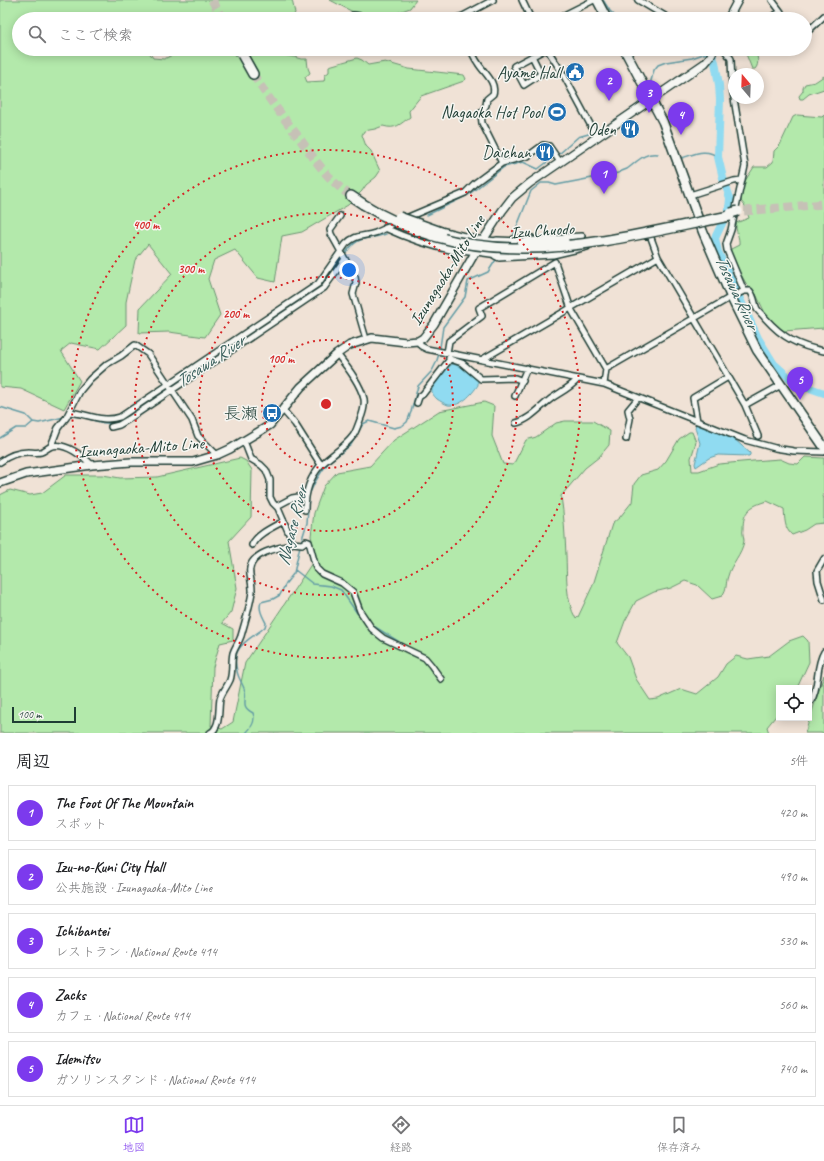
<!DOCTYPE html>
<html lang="ja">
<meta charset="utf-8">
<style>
body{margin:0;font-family:Caveat,"Klee One",sans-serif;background:#f6f6f6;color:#202124}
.controls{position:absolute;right:12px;bottom:12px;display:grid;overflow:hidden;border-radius:0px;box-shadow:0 2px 10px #0003}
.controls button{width:36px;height:36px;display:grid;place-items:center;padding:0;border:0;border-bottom:1px solid #e0e0e0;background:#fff;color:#202124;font:20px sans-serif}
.compass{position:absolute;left:728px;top:68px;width:36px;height:36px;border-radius:50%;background:#fff;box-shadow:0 2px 10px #0003;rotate:341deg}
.scale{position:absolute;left:12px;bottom:10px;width:64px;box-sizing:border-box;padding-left:4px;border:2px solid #1f3d34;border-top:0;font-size:11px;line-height:14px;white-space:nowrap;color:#1f3d34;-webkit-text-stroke:3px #f6f6f2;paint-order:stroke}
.you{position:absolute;left:349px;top:270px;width:14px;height:14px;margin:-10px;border:3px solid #fff;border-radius:50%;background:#1a73e8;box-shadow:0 0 0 6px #1a73e833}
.badge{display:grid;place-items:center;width:26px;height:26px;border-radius:50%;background:#7c3aed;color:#fff;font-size:13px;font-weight:700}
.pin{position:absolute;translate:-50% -33px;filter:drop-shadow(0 1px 2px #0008)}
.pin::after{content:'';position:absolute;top:21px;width:14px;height:12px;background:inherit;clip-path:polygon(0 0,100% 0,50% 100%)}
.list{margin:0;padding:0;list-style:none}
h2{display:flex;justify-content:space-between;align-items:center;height:52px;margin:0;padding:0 16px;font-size:17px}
h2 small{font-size:13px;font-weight:400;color:#757577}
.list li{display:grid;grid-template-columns:26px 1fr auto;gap:12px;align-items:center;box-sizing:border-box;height:56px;margin:0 8px 8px;padding:0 8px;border:1px solid #e0e0e0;border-radius:0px}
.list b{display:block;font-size:15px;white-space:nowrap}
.list p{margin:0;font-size:13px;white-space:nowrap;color:#757577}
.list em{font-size:13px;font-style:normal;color:#757577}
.icon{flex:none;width:22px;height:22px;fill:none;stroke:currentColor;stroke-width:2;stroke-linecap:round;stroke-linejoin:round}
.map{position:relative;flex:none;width:824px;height:733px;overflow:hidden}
.search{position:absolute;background:#fff;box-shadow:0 2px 10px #0003;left:12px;right:12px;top:12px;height:44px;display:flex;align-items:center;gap:10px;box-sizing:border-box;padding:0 14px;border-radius:22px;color:#757577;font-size:15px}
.sheet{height:372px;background:#fff}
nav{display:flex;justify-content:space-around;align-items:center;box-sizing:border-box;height:56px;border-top:1px solid #e0e0e0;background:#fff;font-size:11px;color:#757577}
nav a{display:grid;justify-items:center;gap:2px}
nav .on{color:#7c3aed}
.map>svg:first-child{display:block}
.green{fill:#b3e9ab;stroke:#699370}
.water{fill:#90dbf1;stroke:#639ca5}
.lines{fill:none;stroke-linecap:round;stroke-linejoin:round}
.stream{stroke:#639ca5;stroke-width:1.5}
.river{stroke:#90dbf1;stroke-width:8}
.motorway-tunnel{stroke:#c6c1b6;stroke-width:9;stroke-dasharray:9 4.5;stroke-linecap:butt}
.minor-casing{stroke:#1f3d34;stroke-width:8}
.secondary-casing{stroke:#1f3d34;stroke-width:10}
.trunk-casing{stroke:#1f3d34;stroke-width:11}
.motorway-casing{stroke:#1f3d34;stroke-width:12}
.minor{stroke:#f6f6f2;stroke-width:5}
.secondary{stroke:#f6f6f2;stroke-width:7}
.trunk{stroke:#f6f6f2;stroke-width:8}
.motorway{stroke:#f6f6f2;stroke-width:9}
.motorway-bridge-casing{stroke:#1f3d34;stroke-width:12;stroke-linecap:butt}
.motorway-bridge{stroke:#f6f6f2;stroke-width:9}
.ring{fill:none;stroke:#d62828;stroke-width:2;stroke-dasharray:2 4}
.labels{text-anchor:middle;stroke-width:3;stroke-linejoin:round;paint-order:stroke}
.poi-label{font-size:17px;fill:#1f3d34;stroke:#f6f6f2;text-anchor:end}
.street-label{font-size:17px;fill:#1f3d34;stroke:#f6f6f2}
.water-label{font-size:18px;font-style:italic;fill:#365d5a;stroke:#f6f6f2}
.centre{fill:#d62828;stroke:#f6f6f2;stroke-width:2}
.ring-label{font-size:12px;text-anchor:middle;font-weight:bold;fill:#d62828;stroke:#f6f6f2;stroke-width:3;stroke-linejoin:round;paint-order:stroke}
</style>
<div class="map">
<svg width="824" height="733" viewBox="0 0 824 733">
<rect width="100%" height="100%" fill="#f0e2d6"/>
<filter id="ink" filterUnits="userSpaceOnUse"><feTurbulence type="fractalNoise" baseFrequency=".025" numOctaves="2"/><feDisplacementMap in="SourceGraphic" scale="8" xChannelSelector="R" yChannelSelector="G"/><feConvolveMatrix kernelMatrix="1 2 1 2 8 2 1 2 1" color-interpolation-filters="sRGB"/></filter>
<g filter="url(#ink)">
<path class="green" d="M 0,0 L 292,0 L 295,13 L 291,19 L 19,19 L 19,49 L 119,49 C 124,51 141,49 147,49 L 153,58 L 164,59 L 181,51 L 199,49 L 205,49 L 217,54 L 237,50 L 251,74 L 257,70 L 246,51 L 250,49 L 294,57 L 301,59 L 307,59 L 308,68 L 310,73 L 305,77 L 307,82 L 324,81 L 325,75 L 329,72 L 329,66 L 357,58 L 362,60 L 368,65 L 385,62 L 409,69 L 464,75 L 466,79 L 464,81 L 421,96 L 409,111 L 410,117 C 400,124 396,130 383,126 L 375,129 L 364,131 L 362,135 L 366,146 L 371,151 L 380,171 L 376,177 L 366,185 L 362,191 L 348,205 L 302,232 L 282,236 L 275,282 L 258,278 L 235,250 L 214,260 L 208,279 L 220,315 L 205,337 L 169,332 L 139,333 L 140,308 L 172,274 L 148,244 L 135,260 L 126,302 L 126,325 L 100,349 L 71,343 L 61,351 L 80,381 L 64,409 L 21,389 L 0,387 Z
M 330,0 L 416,0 L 410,8 L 386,17 L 371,13 L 353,12 Z
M 744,49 L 755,49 C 757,55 760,64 755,69 L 752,69 Z
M 824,76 L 824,89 L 809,94 L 803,99 L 800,99 L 799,96 L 803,91 L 803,88 L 805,84 L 815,82 Z
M 797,115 L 822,117 L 824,115 L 824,328 L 784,331 L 773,323 L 765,313 L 756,294 L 747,285 L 740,273 L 729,252 L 731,249 L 739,245 C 740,237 735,231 736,223 L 749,218 L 745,206 L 741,201 L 743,184 L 754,167 L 767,167 L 773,162 L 774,151 L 780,145 L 793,117 Z
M 484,402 L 494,406 L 492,436 L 503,464 L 513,465 L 526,440 L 536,437 L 556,423 L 565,421 L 593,421 L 610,431 L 609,445 L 599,457 L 585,468 L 561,496 C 564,515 565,535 566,555 C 567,575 565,600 576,619 L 578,617 L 593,585 L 612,524 L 620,517 L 632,502 L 634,484 L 641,475 L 658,470 L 666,461 L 679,439 L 689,432 L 692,432 L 696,442 L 691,458 L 692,471 L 699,471 L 719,464 L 753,461 L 780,459 L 789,463 L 798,464 L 805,457 L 824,458 L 824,491 L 823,496 L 824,499 L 824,523 L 814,524 L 805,530 L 792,535 C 784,528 785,519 784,509 L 767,501 C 750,506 743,511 743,529 C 742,533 744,537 744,541 C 742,554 731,564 728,576 C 725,585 728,587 722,596 L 712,599 L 697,585 L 685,581 L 671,588 L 654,592 L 636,601 L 625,621 L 617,643 L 628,657 L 636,679 L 650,700 L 658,699 L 681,689 L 697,694 L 718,677 L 726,664 L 736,656 L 748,659 L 769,656 L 789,641 L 803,636 L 808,641 L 809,662 L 797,688 L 779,688 L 779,712 L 767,727 L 769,733 L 0,733 L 0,495 L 10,490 L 30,495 L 42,493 L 66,475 L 103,475 L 120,478 L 157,477 L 240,458 L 246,461 L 252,470 L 251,517 L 229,541 L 237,588 L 231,612 L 222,623 L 233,629 L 233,640 L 220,643 L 213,667 L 211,726 L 222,729 L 233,722 L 245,663 L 316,557 L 311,536 L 314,513 L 324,486 L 337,472 L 370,466 L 394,440 L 439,411 Z
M 824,675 L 824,733 L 805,733 Z"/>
<path class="water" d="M 453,364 L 461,367 L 478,381 L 478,385 C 472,394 461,407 448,405 C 445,404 440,401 437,399 C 434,396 431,393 432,388 C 433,380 444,372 449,366 Z
M 696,423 L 733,438 L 750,453 L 750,455 L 749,456 L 718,455 L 709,458 L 696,467 L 695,464 L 700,443 L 695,428 Z"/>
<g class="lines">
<path class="stream" d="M 603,0 L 610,11 L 618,19
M 705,49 L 709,52
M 649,88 L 654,70 L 658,65 L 666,62 L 692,58 L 709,52
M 558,155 L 578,137 L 599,131 L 638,104 L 645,95
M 682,158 C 695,154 706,148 718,157
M 427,215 L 468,195 L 504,167 L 523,162 L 538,169 L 554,157
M 515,237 L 514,234 L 531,191 L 541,183 L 549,183 L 556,185 L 618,173 C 621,171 624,170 627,169 C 637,162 644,152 658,154
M 345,254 C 359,234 365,241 386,234
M 332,272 L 343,257
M 318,289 L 324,283
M 172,386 L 289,309
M 0,407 L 26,415 L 33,422
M 68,416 L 82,417
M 89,419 C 97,421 103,424 111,423 C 125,423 156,397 169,388
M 33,422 L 39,423 L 64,417
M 0,438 L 16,428 L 26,428 L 33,422
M 824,519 L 824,532
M 301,542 L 307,523 L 309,495 L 315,482 L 322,471 L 328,463 L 351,445 L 363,424 L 369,421 L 394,428 L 402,426 L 407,422 L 411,412 L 418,386 L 432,371 L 436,363 L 439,354 L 443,327 L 465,297 L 468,281 L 488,272 L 497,258
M 295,570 L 313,584 L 331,586 L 341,590 L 357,613 L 365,621
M 372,625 L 409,648
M 246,733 C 252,727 256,721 253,713 C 240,706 247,702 245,691 C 243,684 238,678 237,671 C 230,645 250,640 265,627 L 266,623 C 263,617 258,609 261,602 L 273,599 L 280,595 L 286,583 L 294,573 L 300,546"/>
<path class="river" d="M 709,52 L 712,55 L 715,62 L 719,85 L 720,100 L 718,157 L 723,178 L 730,198 L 729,209 L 715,238 L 718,252 L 758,338 L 774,364 L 792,380 L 801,385 L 824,393"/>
<path class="motorway-tunnel" d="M 212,0 L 223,19
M 253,74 C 267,97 284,118 300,139 C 315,160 329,181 351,196
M 744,211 L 824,204"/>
<defs>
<path id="minor" d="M 522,0 L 531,19
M 638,0 L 670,19
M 350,19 L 353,15 L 379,19
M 453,19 L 463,16 L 493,0
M 556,19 L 594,0
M 767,19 L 781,12 L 772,0
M 805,34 L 824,16
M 410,49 L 412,52 L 422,49
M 470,49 C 473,54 475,59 478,63 C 483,72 497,82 493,94 L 487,99 L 486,105 L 481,114 L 482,123 L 502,163
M 547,49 L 563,74 L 597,137
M 723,49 L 727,53 L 731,59 L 732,86 L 745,166 L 731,230 L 726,244 L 727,250 L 744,291
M 532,56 L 541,74 L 524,85 L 514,66 L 546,49
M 690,195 L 734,181 L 741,180
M 340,216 L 330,230 L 331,234 L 355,277 L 356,283 L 353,294 L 366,339
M 406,218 L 465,193 L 475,183 L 502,163 L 528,156 L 543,145 L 549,146 L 560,162
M 385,228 C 409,239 429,246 455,251
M 646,236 L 650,235 L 658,257
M 562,237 L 582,236
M 514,239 L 532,238
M 495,256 L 499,258 L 553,255 L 587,247
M 418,341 L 421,346 L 427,349 L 604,384 L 745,440 L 775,448 L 794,451 L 824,452
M 447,353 L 449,341 L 482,316 L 479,308 L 555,262 L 571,309 L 606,369 L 604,384
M 450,359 L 462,363 L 481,379 L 515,378 L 523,381
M 483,359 L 658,257 L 745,405 L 781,385
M 606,369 L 731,297 L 744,291 L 750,291 C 755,297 754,303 757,309 C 759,312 763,315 765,318 C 783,338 798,346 824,351
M 515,396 L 527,368
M 417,403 L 419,397 L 423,394 L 450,359 L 449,358
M 745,405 L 758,436
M 283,410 L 295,424 L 321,465
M 70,412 C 87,414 103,423 120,417 L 318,284 L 346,244 C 356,234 363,237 375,233 C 383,230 391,225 399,222
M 697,421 L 693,398 L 728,377
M 516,423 C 530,420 541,406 552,398 C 561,392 571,387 578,379
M 111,427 L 119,425 L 129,419 L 324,288 L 345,259
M 626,439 L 630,419 L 628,410 L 638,398
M 51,446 L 58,428 L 66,418 L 80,391 L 90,379 L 107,364 L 121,356 L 135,345 L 148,354 L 192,420 L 198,436 L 217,455
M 0,462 C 8,456 18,452 28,452 C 32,452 37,453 41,452 C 45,451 48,447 52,446 C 66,443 83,456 92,465
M 277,506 L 292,498 L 305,496
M 305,510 C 305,493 309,478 321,465 C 331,455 344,448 353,436 C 356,432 358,425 360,420 C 363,413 365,406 364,399 C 360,383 347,367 337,354
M 293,543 L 302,544 L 306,541 L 309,542 L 316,568 L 322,574 L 342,583 L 353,592 L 360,611 L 372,629 L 383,638 L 425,658 L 431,665 L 441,679
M 252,545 C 257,534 273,527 284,521
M 824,559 L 817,571 L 818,581 L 824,600
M 811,701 C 820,686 815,667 824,652
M 210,733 C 221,727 218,710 220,699 C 222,692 227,687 230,680 C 233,672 231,662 233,653 C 235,647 239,642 241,636 C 245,622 250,606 252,592 C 253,580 245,570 254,560 C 264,549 281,549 293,543 L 278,508 L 273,503 L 270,497 L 270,480 L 266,470 L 261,465 L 251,459 L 244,441"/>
<path id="secondary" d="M 728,19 L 738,0
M 469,239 L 497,242
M 462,249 L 498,254
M 0,483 L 26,474 L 92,465 L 131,462 L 193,462 L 217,455 L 230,449 L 270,425 L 301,387 L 337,354 L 350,345 L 372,338 L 406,342 L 418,341 L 423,338 L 434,324 L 476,251 L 502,211 L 512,198 L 530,183 L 705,63 L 710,57 L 714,49"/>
<path id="trunk" d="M 597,0 L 607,19
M 624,49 L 663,122 L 703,232 L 731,297 L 757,350 L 824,447"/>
<path id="motorway" d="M 239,49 L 253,74
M 351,196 L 363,204
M 441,232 L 469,239
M 437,242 L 462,249
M 497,242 L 522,243
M 498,254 L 522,253"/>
</defs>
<use href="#minor" class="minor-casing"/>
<use href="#secondary" class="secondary-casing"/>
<use href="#trunk" class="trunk-casing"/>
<use href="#motorway" class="motorway-casing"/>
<use href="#minor" class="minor"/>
<use href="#secondary" class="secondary"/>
<use href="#trunk" class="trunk"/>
<use href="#motorway" class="motorway"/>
<defs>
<path id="motorway-bridge" d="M 363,204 C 482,279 603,241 730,216
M 731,213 L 738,211
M 399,217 L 441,232
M 522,243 L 564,240"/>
</defs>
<use href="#motorway-bridge" class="motorway-bridge-casing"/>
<use href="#motorway-bridge" class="motorway-bridge"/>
</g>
</g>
<g class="ring">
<circle cx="326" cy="404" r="64"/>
<circle cx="326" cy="404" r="127"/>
<circle cx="326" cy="404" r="191"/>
<circle cx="326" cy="404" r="254"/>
</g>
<defs>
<symbol id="civic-disc" viewBox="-11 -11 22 22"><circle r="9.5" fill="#1f6fb2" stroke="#f6f6f2"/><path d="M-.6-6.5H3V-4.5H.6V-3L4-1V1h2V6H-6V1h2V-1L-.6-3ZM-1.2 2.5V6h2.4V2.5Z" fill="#fff"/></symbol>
<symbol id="stadium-disc" viewBox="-11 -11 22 22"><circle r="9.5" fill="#1f6fb2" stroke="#f6f6f2"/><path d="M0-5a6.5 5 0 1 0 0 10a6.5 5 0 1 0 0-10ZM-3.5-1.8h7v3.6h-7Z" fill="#fff"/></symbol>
<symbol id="restaurant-disc" viewBox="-11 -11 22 22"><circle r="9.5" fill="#1f6fb2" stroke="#f6f6f2"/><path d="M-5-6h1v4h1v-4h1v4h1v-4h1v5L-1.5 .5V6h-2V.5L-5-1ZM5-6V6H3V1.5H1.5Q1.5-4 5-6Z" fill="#fff"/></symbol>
<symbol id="bus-disc" viewBox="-11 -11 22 22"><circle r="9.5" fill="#1f6fb2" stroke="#f6f6f2"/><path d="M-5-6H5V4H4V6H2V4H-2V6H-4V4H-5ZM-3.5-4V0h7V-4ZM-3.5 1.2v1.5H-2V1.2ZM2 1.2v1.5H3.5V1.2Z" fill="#fff"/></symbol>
</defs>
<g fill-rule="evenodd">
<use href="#civic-disc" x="564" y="61" width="22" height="22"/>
<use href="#stadium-disc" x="546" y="101" width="22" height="22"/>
<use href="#restaurant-disc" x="619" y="118" width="22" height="22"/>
<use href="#restaurant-disc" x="534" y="141" width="22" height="22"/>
<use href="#bus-disc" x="261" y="402" width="22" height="22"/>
</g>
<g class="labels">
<g class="poi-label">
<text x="561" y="78">Ayame Hall</text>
<text x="543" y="118">Nagaoka Hot Pool</text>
<text x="616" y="135">Oden</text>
<text x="531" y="158">Daichan</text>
<text x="258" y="419">長瀬</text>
</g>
<g class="street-label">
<text transform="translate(542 230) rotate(-4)" y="6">Izu Chuodo</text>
<text transform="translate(447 270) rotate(-58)" y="6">Izunagaoka-Mito Line</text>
<text transform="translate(141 447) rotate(-4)" y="6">Izunagaoka-Mito Line</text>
</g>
<g class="water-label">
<text transform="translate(737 292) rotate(65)" y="6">Tosawa River</text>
<text transform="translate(210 361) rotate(-34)" y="6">Tosawa River</text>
<text transform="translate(292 526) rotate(-76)" y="6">Nagase River</text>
</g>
</g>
<circle cx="326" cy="404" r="6" class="centre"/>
<g class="ring-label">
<text x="146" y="229">400 m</text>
<text x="191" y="273">300 m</text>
<text x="236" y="318">200 m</text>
<text x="281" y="363">100 m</text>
</g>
</svg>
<div class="controls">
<button><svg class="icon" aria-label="locate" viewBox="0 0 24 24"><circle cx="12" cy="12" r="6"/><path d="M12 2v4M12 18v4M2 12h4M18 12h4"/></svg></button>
</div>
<svg class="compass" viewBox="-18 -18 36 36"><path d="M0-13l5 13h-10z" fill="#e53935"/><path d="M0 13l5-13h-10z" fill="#757577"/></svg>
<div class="scale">100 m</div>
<div class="you"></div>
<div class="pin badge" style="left:604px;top:194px">1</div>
<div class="pin badge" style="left:609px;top:101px">2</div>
<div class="pin badge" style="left:649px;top:113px">3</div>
<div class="pin badge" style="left:681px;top:135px">4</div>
<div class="pin badge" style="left:800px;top:400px">5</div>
<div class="search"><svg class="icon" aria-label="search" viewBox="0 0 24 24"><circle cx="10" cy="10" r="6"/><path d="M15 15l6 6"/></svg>ここで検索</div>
</div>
<section class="sheet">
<h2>周辺<small>5件</small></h2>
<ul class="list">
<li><span class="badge">1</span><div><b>The Foot Of The Mountain</b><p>スポット</p></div><em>420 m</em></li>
<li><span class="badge">2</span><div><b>Izu-no-Kuni City Hall</b><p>公共施設 · Izunagaoka-Mito Line</p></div><em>490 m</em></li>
<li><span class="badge">3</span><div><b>Ichibantei</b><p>レストラン · National Route 414</p></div><em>530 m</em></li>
<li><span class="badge">4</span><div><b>Zacks</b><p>カフェ · National Route 414</p></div><em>560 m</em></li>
<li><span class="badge">5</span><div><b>Idemitsu</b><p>ガソリンスタンド · National Route 414</p></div><em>740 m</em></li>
</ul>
</section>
<nav>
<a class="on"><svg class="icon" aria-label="map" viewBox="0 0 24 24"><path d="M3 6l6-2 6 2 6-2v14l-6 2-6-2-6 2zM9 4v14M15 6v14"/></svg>地図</a>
<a><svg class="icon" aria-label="directions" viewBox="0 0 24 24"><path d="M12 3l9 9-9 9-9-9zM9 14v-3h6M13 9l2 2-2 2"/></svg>経路</a>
<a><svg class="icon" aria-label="saved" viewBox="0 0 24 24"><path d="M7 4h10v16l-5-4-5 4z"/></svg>保存済み</a>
</nav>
